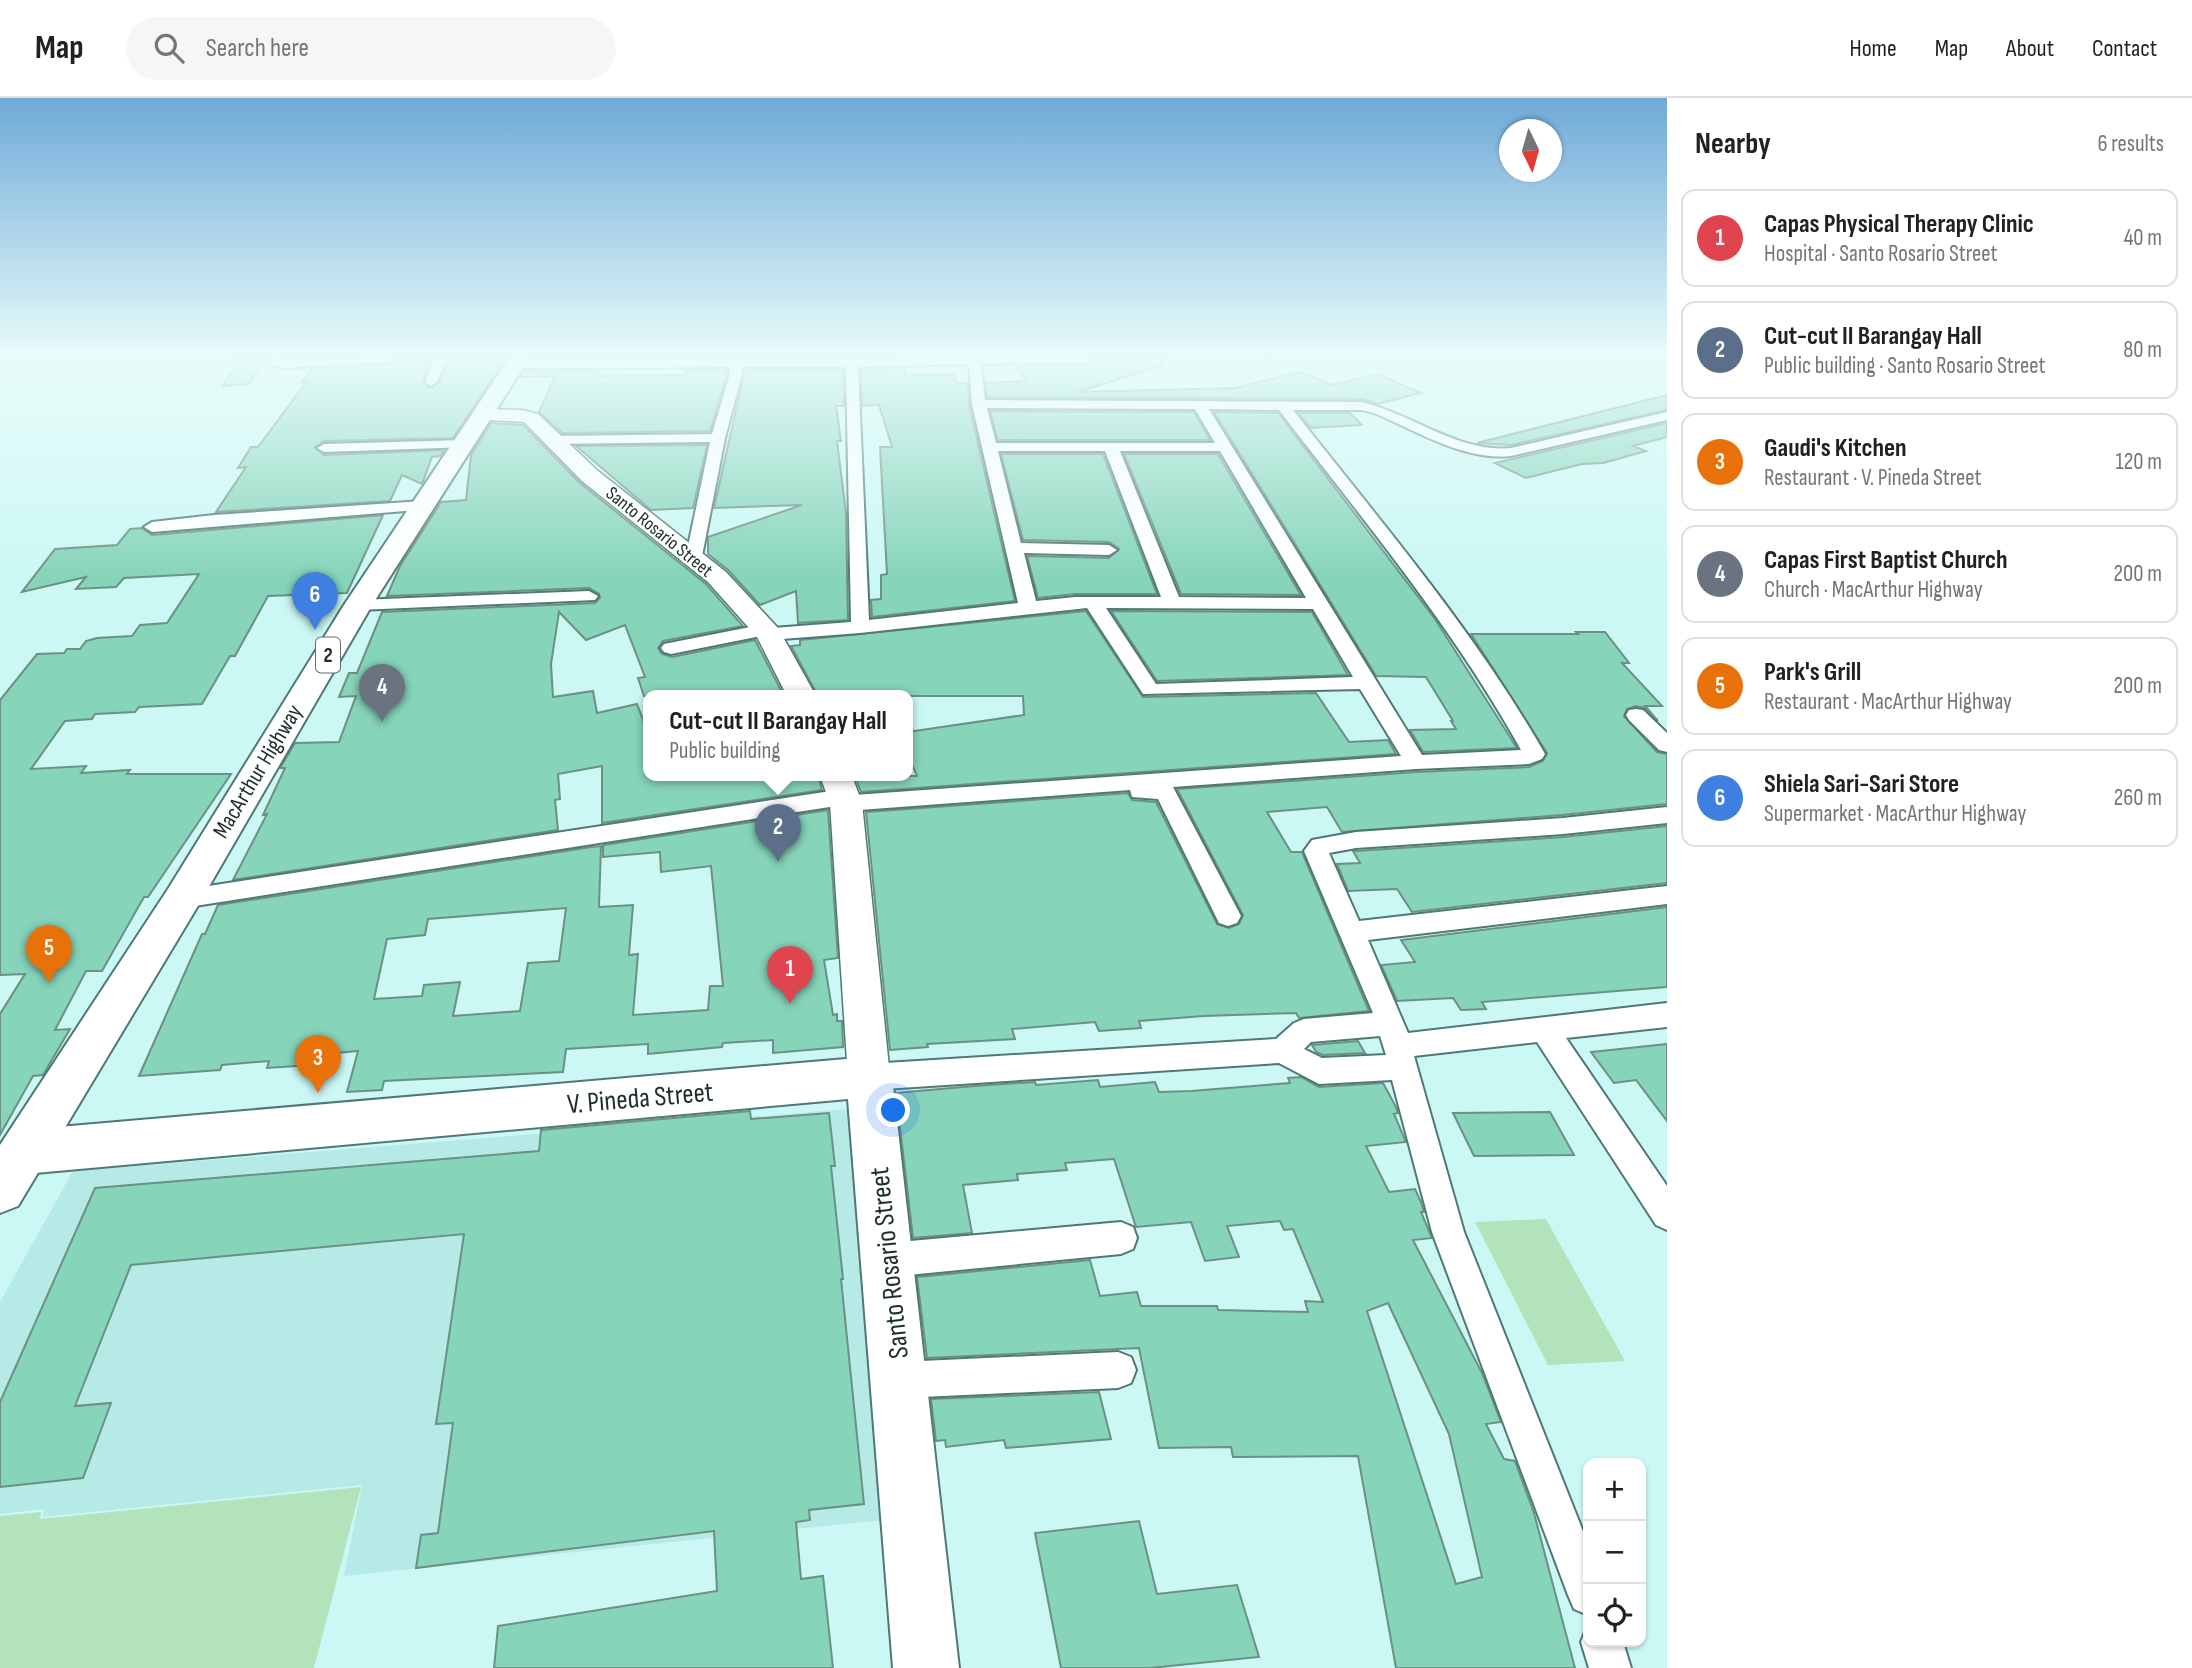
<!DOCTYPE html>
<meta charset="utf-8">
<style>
body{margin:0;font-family:"Sofia Sans Condensed",sans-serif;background:#f6f6f6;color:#202124}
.controls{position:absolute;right:21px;bottom:21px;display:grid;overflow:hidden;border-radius:14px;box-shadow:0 2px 5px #0004}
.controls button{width:63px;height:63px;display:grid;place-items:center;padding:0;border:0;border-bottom:2px solid #e0e0e0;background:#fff;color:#202124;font:35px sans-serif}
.compass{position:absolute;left:1499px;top:21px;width:63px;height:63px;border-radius:50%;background:#fff;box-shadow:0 2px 5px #0004;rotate:175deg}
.you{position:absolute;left:894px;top:1013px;width:24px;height:24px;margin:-18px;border:5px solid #fff;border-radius:50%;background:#1a73e8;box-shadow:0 0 0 10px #1a73e833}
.badge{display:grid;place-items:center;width:46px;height:46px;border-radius:50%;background:#9a7a24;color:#fff;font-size:23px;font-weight:700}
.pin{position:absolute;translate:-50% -58px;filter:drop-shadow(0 2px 4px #0008)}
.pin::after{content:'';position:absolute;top:37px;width:24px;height:21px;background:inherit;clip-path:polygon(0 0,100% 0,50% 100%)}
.popup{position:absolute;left:643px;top:592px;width:270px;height:91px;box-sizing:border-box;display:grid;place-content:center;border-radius:14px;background:#fff;filter:drop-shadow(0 2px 5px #0005);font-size:23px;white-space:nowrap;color:#757577}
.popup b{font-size:26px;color:#202124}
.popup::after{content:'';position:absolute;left:50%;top:100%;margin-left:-14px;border:14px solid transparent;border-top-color:#fff}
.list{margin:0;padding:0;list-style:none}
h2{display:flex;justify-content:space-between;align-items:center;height:91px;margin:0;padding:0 28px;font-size:30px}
h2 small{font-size:23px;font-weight:400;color:#757577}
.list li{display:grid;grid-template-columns:46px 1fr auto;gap:21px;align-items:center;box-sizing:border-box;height:98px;margin:0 14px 14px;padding:0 14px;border:2px solid #e0e0e0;border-radius:14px}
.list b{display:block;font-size:26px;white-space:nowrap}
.list p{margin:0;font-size:23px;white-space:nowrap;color:#757577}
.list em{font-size:23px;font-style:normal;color:#757577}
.icon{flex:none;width:38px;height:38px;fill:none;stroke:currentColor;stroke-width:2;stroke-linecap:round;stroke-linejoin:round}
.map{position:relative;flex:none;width:1667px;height:1570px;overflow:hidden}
header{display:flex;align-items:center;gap:42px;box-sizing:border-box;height:98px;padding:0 35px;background:#fff;border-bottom:2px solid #e0e0e0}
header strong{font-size:33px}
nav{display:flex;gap:38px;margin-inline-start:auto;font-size:24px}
.search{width:490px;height:63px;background:#f6f6f6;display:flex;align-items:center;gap:18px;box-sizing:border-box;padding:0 24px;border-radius:38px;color:#757577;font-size:26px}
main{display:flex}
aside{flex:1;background:#fff}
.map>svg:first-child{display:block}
.built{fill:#b5eae7}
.green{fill:#b3e3bb}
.building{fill:#86d4ba;stroke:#6c9083;stroke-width:2;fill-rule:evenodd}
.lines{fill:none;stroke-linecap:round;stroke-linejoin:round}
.street-casing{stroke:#4f7876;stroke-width:4}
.secondary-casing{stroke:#4f7876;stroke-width:3}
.primary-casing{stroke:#4f7876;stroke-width:4}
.highway-casing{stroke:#4f7876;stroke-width:4}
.street{fill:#fff;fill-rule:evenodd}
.secondary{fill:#fff;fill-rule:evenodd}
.primary{fill:#fff;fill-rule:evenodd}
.highway{fill:#fff;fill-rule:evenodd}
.labels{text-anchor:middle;stroke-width:5;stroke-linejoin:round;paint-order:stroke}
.far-street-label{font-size:19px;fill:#1c2d2c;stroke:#fff}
.shield{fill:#fff;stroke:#606c6b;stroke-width:2}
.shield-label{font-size:21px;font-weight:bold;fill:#1c2d2c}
.street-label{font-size:23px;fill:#1c2d2c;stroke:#fff}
.near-street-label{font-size:28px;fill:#1c2d2c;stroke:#fff}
</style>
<header>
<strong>Map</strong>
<div class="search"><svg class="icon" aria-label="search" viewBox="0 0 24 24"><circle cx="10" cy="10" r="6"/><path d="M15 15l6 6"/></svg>Search here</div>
<nav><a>Home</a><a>Map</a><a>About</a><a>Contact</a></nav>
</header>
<main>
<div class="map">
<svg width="1667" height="1570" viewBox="0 0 1667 1570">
<rect width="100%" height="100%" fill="#cbf8f5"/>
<path class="built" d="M 848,1011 L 893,1421 L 344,1478 L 362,1387 L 42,1419 L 45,1411 L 0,1416 L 0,1204 L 73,1073 Z"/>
<path class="green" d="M 1546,1121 L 1625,1263 L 1548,1267 L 1475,1124 Z
M 361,1389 L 314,1570 L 0,1570 L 0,1418 L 41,1414 L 40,1421 Z"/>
<path class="building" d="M 404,259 L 432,259 L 423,283 L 430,290 L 439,285 L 449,259 L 507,259 L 453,340 L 324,343 L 315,349 L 324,357 L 444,352 L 440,358 L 432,359 L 422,386 L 402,377 L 390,403 L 216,414 L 246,369 L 238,370 L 251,349 L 258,349 L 307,283 L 302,284 L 311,271 L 395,266 Z
M 265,260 L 249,286 L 222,288 L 240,261 Z
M 1161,261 L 1162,267 L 1078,294 L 1235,290 L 1301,274 L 1332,287 L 1378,276 L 1421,295 L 1377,306 L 1362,301 L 987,299 L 986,285 L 1026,283 L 1017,268 L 1090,267 L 1096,263 Z
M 904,270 L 905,276 L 954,277 L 957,285 L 968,285 L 969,307 L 1015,503 L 872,519 L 871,502 L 881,501 L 881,477 L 887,476 L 880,349 L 892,349 L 879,307 L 862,308 L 861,272 Z
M 600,272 L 598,278 L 685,277 L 685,272 L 727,272 L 727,276 L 710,333 L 562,335 L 539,314 L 555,278 L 521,279 L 524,273 Z
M 745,272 L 843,272 L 844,308 L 836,308 L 841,343 L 837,343 L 846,415 L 848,522 L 798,525 L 796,493 L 760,507 L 728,472 L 708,456 L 708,439 L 802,407 L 714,410 Z
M 1667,297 L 1667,312 L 1511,347 L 1477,345 Z
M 990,313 L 1194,314 L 1210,342 L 998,342 Z
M 1214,314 L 1278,315 L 1435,521 L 1517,650 L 1423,654 L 1410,632 L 1456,631 L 1451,623 L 1453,623 L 1426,579 L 1376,578 Z
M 1298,315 L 1350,315 L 1362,327 L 1311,330 Z
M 491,325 L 523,327 L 580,385 L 706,486 L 743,528 L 663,543 L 658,550 L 662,556 L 672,559 L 755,542 L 784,598 L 644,598 L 638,580 L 645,579 L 625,527 L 586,542 L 559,514 L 551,566 L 553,599 L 593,593 L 597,615 L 637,606 L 648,635 L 648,678 L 818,678 L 822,692 L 602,725 L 602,668 L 558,676 L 560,701 L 555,702 L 558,732 L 233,782 L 267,716 L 263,717 L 285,670 L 280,670 L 295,645 L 339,644 L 356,598 L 339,599 L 349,575 L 357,575 L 382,514 L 595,505 L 600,500 L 599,496 L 589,490 L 387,498 L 400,468 L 441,404 L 466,402 L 471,357 Z
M 1667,325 L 1667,339 L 1633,348 L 1646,353 L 1603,365 L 1582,366 L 1526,380 L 1495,365 Z
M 707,347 L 693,410 L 651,412 L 576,348 Z
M 1001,356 L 1103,356 L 1157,496 L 1075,496 L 1038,500 L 1027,458 L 1109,460 L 1119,451 L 1109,444 L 1023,442 Z
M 1124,356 L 1218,356 L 1301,497 L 1181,496 Z
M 383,417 L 347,495 L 268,498 L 235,558 L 230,558 L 202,606 L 139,609 L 135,614 L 95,616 L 92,621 L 65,623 L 31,671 L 86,668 L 81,675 L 130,672 L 127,676 L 231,676 L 148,799 L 144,799 L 102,873 L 86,873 L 55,932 L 70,931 L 43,977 L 33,978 L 0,1037 L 0,916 L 25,876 L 0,877 L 0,602 L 37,556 L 64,555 L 67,551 L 80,551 L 86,543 L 97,540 L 132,538 L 140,527 L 167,525 L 199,476 L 124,480 L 116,489 L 76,491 L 86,479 L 22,494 L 55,451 L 117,447 L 130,431 L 142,430 L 152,437 Z
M 1086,513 L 1143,599 L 1316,595 L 1349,644 L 1388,642 L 1396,656 L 861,694 L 855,678 L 917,678 L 907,655 L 907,634 L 1024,617 L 1023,598 L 818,598 L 791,548 L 800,547 L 800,542 Z
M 1111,513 L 1312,514 L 1348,577 L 1157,583 Z
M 1576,534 L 1605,534 L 1629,565 L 1622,565 L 1662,608 L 1645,608 L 1658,623 L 1645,610 L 1636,608 L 1627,611 L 1624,618 L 1657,654 L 1667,656 L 1667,706 L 1563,717 L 1342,734 L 1327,709 L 1267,714 L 1291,754 L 1302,754 L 1369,913 L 1299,920 L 1296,915 L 1204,918 L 1139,923 L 1141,930 L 1099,933 L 1095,924 L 1012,931 L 1015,941 L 927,946 L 928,949 L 890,952 L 866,714 L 1128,695 L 1132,702 L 1156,704 L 1217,826 L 1229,830 L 1239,826 L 1243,817 L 1177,691 L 1416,674 L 1529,669 L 1543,663 L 1547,655 L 1471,536 L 1578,536 Z
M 828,712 L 838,860 L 824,862 L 833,917 L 837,916 L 837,923 L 842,923 L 843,949 L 773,955 L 773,942 L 723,945 L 722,949 L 648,956 L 648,946 L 566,951 L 563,974 L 384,983 L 382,992 L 347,994 L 358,953 L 316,957 L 312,967 L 267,970 L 269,963 L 222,967 L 220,972 L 139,978 L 202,836 L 205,836 L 218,807 L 591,749 L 601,748 L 599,809 L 633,807 L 629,857 L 638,856 L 633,917 L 708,912 L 710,888 L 723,888 L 711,768 L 661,774 L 660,754 L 603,759 L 603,747 ZM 566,810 L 559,863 L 528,865 L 520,913 L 453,918 L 460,884 L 424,887 L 422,898 L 374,901 L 387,841 L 425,837 L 428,821 Z
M 1667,728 L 1667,785 L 1412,814 L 1397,791 L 1348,793 L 1337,766 L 1360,765 L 1353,753 L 1356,753 L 1563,739 Z
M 1667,809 L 1667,889 L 1482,904 L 1486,911 L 1461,912 L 1453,900 L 1397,903 L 1381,867 L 1415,864 L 1401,842 Z
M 1358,943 L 1365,955 L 1323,957 L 1316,954 L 1312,947 Z
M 1667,946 L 1667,1023 L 1636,982 L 1614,985 L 1591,954 Z
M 1301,979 L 1319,989 L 1383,985 L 1396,1009 L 1398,1015 L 1394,1016 L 1406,1044 L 1366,1048 L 1389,1094 L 1415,1091 L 1421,1104 L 1424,1114 L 1421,1114 L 1432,1140 L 1413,1142 L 1482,1275 L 1501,1324 L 1486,1326 L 1504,1361 L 1515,1363 L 1534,1415 L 1575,1570 L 1396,1570 L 1358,1358 L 1233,1359 L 1231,1349 L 1159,1350 L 1139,1250 L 927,1260 L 917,1179 L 1090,1162 L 1100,1198 L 1137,1194 L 1141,1208 L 1217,1208 L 1218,1212 L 1308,1214 L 1305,1203 L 1323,1204 L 1293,1131 L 1284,1132 L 1280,1123 L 1227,1128 L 1239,1159 L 1205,1163 L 1191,1124 L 1136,1129 L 1114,1061 L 1065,1065 L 1067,1072 L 1017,1076 L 1018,1082 L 963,1087 L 972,1135 L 913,1140 L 896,995 L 974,988 L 1035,984 L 1036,987 L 1098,982 L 1100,989 L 1155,984 L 1159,994 L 1191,993 L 1290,985 L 1288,980 ZM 1388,1205 L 1449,1336 L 1482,1479 L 1456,1486 L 1367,1213 Z
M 750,1013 L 751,1021 L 829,1015 L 835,1068 L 831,1068 L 843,1181 L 841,1181 L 864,1406 L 809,1412 L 810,1422 L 796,1424 L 801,1481 L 823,1478 L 833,1570 L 494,1570 L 498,1528 L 717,1493 L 714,1433 L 416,1470 L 421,1437 L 438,1435 L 446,1376 L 453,1325 L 436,1326 L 464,1136 L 131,1167 L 75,1308 L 111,1305 L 83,1380 L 0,1389 L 0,1304 L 95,1090 L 539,1053 L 541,1032 Z
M 1550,1014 L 1574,1057 L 1474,1058 L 1453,1015 Z
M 1099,1294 L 1111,1341 L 1006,1350 L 1004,1342 L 946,1349 L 945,1342 L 936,1343 L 931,1301 Z
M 1139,1423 L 1157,1496 L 1237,1487 L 1259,1559 L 1150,1570 L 1061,1570 L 1035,1435 Z"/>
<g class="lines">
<defs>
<path id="street" d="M 267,259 L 279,259 L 282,262 L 401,259 L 395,263 L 282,270 L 273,268 Z
M 435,259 L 447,259 L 437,284 L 431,288 L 425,284 Z
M 1096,259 L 1090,264 L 981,266 L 985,302 L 1362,304 C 1412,316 1459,355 1511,350 L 1667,314 L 1667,322 L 1511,358 C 1464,363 1417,333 1374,315 L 1362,312 L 1293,312 C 1381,424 1474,532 1545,656 L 1542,661 L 1529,666 L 1416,671 L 1173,689 L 1241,818 L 1237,825 L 1228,828 L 1219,825 L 1158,701 L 1132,699 L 1130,692 L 846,713 L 836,708 L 182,810 L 173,808 L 170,801 L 173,794 L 182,792 L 844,691 L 854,697 L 1401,658 L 1360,591 L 1143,596 L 1087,510 L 860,535 L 769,542 L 761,538 L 671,556 L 664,554 L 661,550 L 664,546 L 765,526 L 773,530 L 851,524 L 846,269 L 742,269 L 742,276 L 725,340 L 702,458 L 694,463 L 686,458 L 710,344 L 552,346 L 545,342 L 552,338 L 712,336 L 730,276 L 729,269 L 515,270 L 509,266 L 515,262 ZM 969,266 L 972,306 L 1018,505 L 869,522 L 858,269 ZM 987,310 L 1195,311 L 1215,345 L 996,345 ZM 1209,311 L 1279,312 C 1363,422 1454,530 1521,652 L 1422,657 ZM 998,353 L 1105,353 L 1161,499 L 1075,499 L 1036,503 L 1024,455 L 1109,457 L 1117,452 L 1109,447 L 1021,445 ZM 1120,353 L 1220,353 L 1306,500 L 1179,499 ZM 1106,510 L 1313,511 L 1353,579 L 1156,586 Z
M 464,342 L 471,346 L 469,349 L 324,354 L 317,350 L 324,346 Z
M 423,403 L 431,408 L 429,411 L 152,434 L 144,429 L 152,424 L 214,417 Z
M 589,493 L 598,498 L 595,502 L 358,512 L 349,507 L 358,502 Z
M 1636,611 L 1643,612 L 1667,635 L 1667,654 L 1659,652 L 1629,622 L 1626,617 L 1629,612 Z
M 1667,709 L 1667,725 L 1563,736 L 1356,750 L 1329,755 L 1359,823 L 1667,788 L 1667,806 L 1368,842 L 1408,935 L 1667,905 L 1667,929 L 1566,940 L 1667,1088 L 1667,1132 L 1656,1127 L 1537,944 L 1414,958 L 1464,1134 L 1588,1446 L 1588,1517 L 1574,1511 L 1568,1497 L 1432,1134 L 1392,982 L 1319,986 L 1279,965 L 869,992 L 859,988 L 855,979 L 859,970 L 869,966 L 1276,941 L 1294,925 L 1304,921 L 1373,915 L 1304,753 L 1312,742 L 1356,734 L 1563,720 ZM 1380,938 L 1386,957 L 1322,960 L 1304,951 L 1311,944 Z
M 1121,1124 L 1133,1129 L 1137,1140 L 1133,1151 L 1121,1156 L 888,1179 L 876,1174 L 871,1162 L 876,1150 L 888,1145 Z
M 1118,1254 L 1131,1259 L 1136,1272 L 1131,1285 L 1118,1290 L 900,1300 L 887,1295 L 882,1282 L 887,1269 L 900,1264 Z
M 1587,1529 L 1588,1544 L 1623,1544 L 1631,1570 L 1589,1570 L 1581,1544 Z"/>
<path id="secondary" d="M 482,311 L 522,312 L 538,316 L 598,373 L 726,474 L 778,530 L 816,598 L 787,598 L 757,539 L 708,484 L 582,383 L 524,324 L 475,321 L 472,317 Z
M 820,678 L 852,678 L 862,705 L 890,979 L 884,992 L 869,997 L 854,992 L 848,979 L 830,705 Z"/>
<path id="primary" d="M 869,959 L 885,965 L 892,979 L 959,1570 L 893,1570 L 848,1001 L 24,1076 L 7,1070 L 0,1054 L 7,1038 L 24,1032 Z"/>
<path id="highway" d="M 510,259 L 530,259 L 372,507 L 196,811 L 18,1108 L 0,1115 L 0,1047 L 168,791 L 344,507 Z"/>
</defs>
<use href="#street" class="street-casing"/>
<use href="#secondary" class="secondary-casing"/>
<use href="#primary" class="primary-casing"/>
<use href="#highway" class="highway-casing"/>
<use href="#street" class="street"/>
<use href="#secondary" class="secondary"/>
<use href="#primary" class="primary"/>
<use href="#highway" class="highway"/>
</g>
<linearGradient id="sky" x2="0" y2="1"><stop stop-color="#6faad8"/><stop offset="0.54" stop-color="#e8fcfa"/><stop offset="1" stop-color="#e8fcfa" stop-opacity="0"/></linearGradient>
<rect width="1667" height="479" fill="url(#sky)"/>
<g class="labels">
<g class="far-street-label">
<text transform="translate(660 433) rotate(39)" y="7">Santo Rosario Street</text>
</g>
<rect class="shield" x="316" y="539.5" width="24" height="35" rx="5"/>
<g class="shield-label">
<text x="328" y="564">2</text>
</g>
<g class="street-label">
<text transform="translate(257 673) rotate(-59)" y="8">MacArthur Highway</text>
</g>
<g class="near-street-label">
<text transform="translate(640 999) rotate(-5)" y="10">V. Pineda Street</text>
<text transform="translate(888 1165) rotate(-96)" y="10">Santo Rosario Street</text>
</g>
</g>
</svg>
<div class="controls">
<button>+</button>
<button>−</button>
<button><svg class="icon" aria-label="locate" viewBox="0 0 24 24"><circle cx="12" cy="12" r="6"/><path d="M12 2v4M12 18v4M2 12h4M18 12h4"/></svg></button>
</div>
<svg class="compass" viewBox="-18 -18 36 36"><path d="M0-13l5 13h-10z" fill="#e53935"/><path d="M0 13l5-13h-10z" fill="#757577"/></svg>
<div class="you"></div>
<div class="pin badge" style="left:790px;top:906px;background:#e0444e">1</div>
<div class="pin badge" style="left:778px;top:764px;background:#5c6f8a">2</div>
<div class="popup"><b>Cut-cut II Barangay Hall</b>Public building</div>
<div class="pin badge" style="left:318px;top:995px;background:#e8710a">3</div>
<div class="pin badge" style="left:382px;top:624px;background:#6b7280">4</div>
<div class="pin badge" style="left:49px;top:885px;background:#e8710a">5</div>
<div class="pin badge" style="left:315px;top:532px;background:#3f7fe0">6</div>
</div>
<aside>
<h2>Nearby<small>6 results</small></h2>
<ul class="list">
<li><span class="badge" style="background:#e0444e">1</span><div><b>Capas Physical Therapy Clinic</b><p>Hospital · Santo Rosario Street</p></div><em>40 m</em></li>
<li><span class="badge" style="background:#5c6f8a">2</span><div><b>Cut-cut II Barangay Hall</b><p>Public building · Santo Rosario Street</p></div><em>80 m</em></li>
<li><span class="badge" style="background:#e8710a">3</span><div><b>Gaudi's Kitchen</b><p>Restaurant · V. Pineda Street</p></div><em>120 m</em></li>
<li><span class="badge" style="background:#6b7280">4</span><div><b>Capas First Baptist Church</b><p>Church · MacArthur Highway</p></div><em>200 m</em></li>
<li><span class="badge" style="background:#e8710a">5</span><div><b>Park's Grill</b><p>Restaurant · MacArthur Highway</p></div><em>200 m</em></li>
<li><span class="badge" style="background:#3f7fe0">6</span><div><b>Shiela Sari-Sari Store</b><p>Supermarket · MacArthur Highway</p></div><em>260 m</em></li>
</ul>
</aside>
</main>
